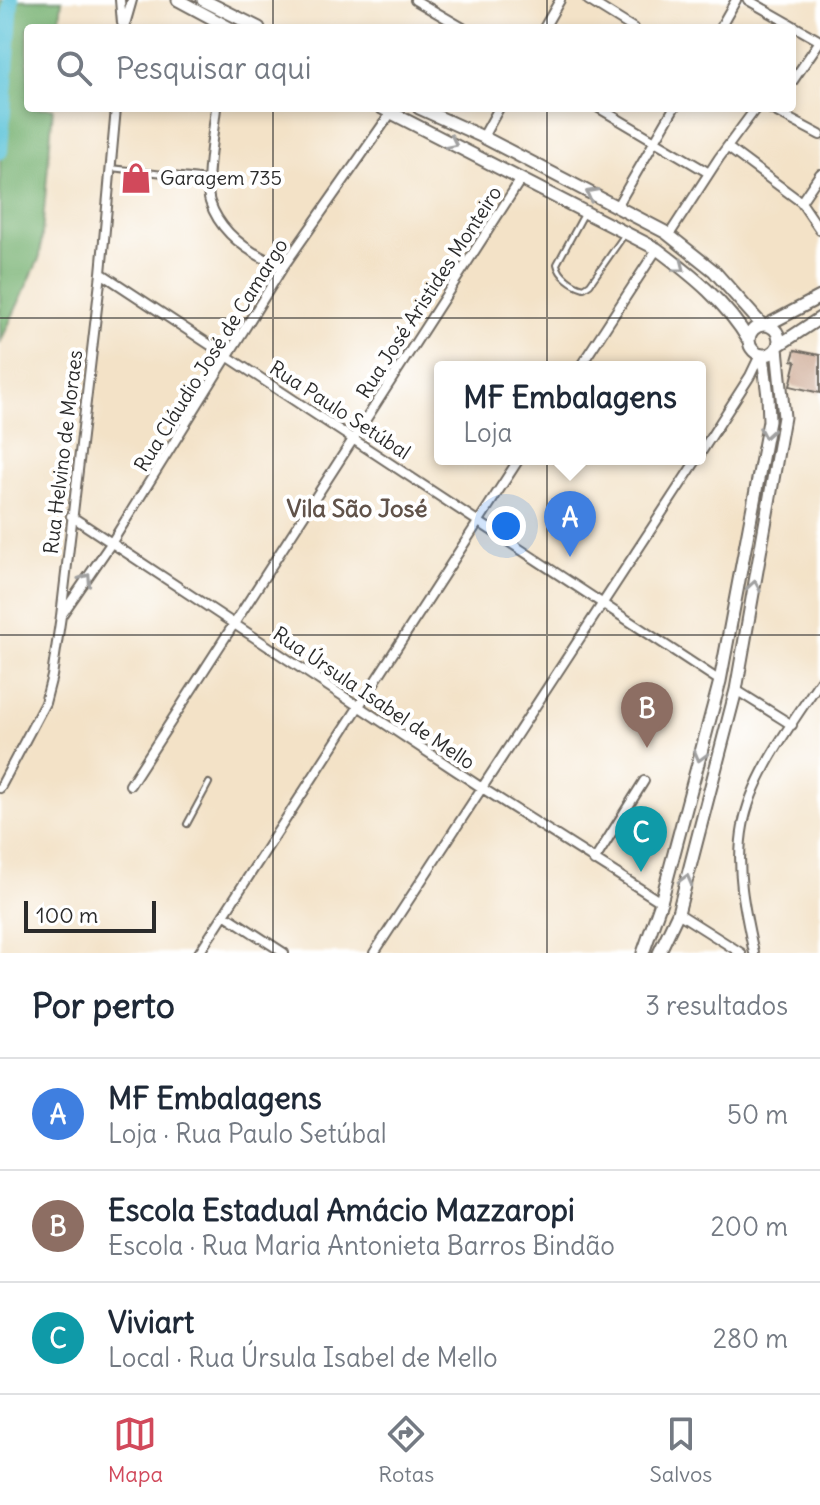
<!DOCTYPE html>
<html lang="pt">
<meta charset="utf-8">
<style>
body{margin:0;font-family:Delius,sans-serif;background:#f6f6f7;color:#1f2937}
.scale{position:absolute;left:24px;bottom:20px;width:132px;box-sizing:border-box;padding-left:8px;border:4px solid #2b2b2b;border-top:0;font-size:22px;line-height:28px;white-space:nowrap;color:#2b2b2b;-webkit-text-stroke:6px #fff;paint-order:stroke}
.you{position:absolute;left:506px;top:526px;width:28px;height:28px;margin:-20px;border:6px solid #fff;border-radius:50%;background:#1a73e8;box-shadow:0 0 0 12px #1a73e833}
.badge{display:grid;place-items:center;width:52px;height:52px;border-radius:50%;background:#d1495b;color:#fff;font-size:26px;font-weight:700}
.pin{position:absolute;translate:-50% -66px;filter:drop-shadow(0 2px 4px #0008)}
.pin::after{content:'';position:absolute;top:42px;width:28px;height:24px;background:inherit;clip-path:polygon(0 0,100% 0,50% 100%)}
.popup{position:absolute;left:434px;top:361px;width:272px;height:104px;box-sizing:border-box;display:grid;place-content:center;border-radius:8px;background:#fff;filter:drop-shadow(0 2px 6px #0005);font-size:26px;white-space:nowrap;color:#747a83}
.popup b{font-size:30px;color:#1f2937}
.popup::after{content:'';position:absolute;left:50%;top:100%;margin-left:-16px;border:16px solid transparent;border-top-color:#fff}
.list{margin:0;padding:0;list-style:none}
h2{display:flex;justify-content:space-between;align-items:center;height:104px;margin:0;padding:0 32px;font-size:34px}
h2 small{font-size:26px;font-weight:400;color:#747a83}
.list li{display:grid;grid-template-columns:52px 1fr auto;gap:24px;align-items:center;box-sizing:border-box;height:112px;padding:0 32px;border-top:2px solid #e0e1e3}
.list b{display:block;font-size:30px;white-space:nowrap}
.list p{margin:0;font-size:26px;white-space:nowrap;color:#747a83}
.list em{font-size:26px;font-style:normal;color:#747a83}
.icon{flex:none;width:44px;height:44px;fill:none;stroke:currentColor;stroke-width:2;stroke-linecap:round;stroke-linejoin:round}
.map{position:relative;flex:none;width:820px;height:953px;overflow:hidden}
.search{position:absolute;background:#fff;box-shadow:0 4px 12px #0003;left:24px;right:24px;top:24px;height:88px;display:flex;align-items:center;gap:20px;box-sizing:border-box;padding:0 28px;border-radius:8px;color:#747a83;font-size:30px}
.sheet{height:440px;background:#fff}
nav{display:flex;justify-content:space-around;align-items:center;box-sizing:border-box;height:112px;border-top:2px solid #e0e1e3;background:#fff;font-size:22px;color:#747a83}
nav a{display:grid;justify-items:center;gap:4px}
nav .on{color:#d1495b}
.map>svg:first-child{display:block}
.forest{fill:#74b06f;stroke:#506e4d;stroke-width:2}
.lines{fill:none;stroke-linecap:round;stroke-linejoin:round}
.river{stroke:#5bc3d8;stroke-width:16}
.building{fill:#c69d84}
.service-casing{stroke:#716b62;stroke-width:8}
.minor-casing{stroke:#716b62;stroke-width:12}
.secondary-casing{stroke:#716b62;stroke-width:15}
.service{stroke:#fff;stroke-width:4}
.minor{stroke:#fff;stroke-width:8}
.secondary{stroke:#fff;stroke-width:11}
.oneway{stroke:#a0a0a0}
.grid{fill:none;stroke:#2b2b2b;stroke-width:2;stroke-opacity:0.55}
.labels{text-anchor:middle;stroke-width:8;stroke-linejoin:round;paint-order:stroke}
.poi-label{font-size:20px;fill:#2b2b2b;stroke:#fff;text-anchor:start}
.street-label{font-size:20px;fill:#2b2b2b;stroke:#fff}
.quarter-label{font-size:24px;font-weight:bold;fill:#61534a;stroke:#fff}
</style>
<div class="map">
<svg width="820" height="953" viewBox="0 0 820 953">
<rect width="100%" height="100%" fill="#fff"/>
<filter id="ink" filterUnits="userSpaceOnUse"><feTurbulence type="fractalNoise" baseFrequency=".0125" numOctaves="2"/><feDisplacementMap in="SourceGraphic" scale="16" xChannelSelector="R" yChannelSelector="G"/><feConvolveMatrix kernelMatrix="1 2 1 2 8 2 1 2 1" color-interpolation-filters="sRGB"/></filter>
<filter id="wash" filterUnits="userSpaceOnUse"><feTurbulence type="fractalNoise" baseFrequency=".006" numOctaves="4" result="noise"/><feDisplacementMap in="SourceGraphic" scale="32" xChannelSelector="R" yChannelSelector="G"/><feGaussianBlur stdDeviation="1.8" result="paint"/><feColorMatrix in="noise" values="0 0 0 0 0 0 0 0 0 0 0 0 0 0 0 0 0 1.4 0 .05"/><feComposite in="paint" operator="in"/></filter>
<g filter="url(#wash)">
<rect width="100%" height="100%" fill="#f3e2c7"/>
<path class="forest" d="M 0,0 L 62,0 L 59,28 L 28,28 L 28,108 L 53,108 L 40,257 L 0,343 Z"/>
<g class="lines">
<path class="river" d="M 0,151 L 11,0"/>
</g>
<g id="blocks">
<path class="building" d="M 795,350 L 820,355 L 820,393 L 790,386 L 796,362 L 792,360 Z"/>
</g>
</g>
<g filter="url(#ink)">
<use href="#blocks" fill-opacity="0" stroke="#716b62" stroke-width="2"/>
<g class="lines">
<defs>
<path id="service" d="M 111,168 L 208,179
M 584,214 L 557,264 C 559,275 572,285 584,288 L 590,284 L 625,234
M 187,824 L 209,783"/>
<path id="minor" d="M 120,0 L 122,23
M 415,0 L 463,28
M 588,0 L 633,28
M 748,0 L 820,41
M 124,28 L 132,0
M 544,28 L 560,0
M 720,28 L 736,0
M 792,82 L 820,41
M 216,108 C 214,129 204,185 210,202 C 221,235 253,255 283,267
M 599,108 L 709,173
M 769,108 L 820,135
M 483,137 L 499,108
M 727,147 L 801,202 L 820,230
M 801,202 L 820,174
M 616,208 L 674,108
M 669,235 L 719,158 L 756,108
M 101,273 L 720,681
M 580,367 L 657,249
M 700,454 L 750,376 L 760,355
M 71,516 L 482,788 L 661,902
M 61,616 L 112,542 L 283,267 L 391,113
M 736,690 L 792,725
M 130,785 L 521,179
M 0,788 L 45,703 L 52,676 L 61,616 L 101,273 L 116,108
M 594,861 L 644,781
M 678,913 L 741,953
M 224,914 L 284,953
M 199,953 L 519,459
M 374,953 L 697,459
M 754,953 C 745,912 735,868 743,826 C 751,777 793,722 820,681"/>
<path id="secondary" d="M 178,0 L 230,28
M 203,0 L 259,28
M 382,108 L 657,249 C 692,275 727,303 749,341
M 419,108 L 483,137 L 665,232 L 714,271 L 762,325
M749 340a15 15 0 1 1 30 0a15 15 0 1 1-30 0Z
M 767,325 L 820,297
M 779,345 L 820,318
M 643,953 L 661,902 L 720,681 L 769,421 L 768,396 L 763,356
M 659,953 L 678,913 L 736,690 L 784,417 L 777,348"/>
</defs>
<use href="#service" class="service-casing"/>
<use href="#minor" class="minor-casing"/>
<use href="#secondary" class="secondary-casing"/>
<use href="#service" class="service"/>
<use href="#minor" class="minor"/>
<use href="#secondary" class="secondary"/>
</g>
<defs><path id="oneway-chevron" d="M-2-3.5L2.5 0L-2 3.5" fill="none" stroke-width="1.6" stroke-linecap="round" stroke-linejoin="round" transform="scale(2)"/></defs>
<g class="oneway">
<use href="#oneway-chevron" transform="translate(452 143) rotate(26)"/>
<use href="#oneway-chevron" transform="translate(591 194) rotate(-152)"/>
<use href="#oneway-chevron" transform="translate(680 267) rotate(38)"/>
<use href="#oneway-chevron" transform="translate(766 433) rotate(100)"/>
<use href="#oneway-chevron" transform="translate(86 579) rotate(-56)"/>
<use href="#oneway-chevron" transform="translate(754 586) rotate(-80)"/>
<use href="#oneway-chevron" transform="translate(700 756) rotate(105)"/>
<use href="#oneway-chevron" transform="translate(686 880) rotate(-75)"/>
</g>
</g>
<path class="grid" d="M 273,0 L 273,28M 547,0 L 547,28M 273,108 L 273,953M 547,108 L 547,953M 0,318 L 820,318M 0,635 L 820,635"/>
<defs>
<symbol id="shop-bare" viewBox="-9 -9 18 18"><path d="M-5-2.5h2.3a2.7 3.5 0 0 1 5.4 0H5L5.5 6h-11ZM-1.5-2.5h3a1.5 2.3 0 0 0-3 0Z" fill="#d1495b" stroke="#fff" stroke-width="2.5" paint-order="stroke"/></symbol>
</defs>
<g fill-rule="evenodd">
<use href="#shop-bare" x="114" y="156" width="44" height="44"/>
</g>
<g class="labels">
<g class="poi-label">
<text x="160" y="185">Garagem 735</text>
</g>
<g class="street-label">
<text transform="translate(429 292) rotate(-57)" y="7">Rua José Aristides Monteiro</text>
<text transform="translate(211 355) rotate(-58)" y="7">Rua Cláudio José de Camargo</text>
<text transform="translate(340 410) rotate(33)" y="7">Rua Paulo Setúbal</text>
<text transform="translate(63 452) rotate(-83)" y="7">Rua Helvino de Moraes</text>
<text transform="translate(374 698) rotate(34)" y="7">Rua Úrsula Isabel de Mello</text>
</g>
<g class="quarter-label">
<text x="357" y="517">Vila São José</text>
</g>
</g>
</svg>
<div class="scale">100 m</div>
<div class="you"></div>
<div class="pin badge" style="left:570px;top:557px;background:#3f7fe0">A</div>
<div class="popup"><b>MF Embalagens</b>Loja</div>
<div class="pin badge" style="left:647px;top:748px;background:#8d6e63">B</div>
<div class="pin badge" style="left:641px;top:872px;background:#0f9aa8">C</div>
<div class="search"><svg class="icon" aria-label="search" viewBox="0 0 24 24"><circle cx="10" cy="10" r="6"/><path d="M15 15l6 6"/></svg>Pesquisar aqui</div>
</div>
<section class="sheet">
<h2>Por perto<small>3 resultados</small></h2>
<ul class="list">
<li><span class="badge" style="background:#3f7fe0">A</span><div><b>MF Embalagens</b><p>Loja · Rua Paulo Setúbal</p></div><em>50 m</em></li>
<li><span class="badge" style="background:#8d6e63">B</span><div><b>Escola Estadual Amácio Mazzaropi</b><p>Escola · Rua Maria Antonieta Barros Bindão</p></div><em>200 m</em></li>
<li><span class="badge" style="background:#0f9aa8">C</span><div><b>Viviart</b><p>Local · Rua Úrsula Isabel de Mello</p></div><em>280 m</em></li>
</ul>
</section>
<nav>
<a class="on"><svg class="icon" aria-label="map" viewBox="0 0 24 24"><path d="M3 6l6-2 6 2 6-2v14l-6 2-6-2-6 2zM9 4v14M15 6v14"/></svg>Mapa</a>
<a><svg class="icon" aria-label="directions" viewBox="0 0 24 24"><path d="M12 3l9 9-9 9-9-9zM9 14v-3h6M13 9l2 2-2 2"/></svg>Rotas</a>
<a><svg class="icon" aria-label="saved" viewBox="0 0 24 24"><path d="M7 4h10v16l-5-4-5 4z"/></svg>Salvos</a>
</nav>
